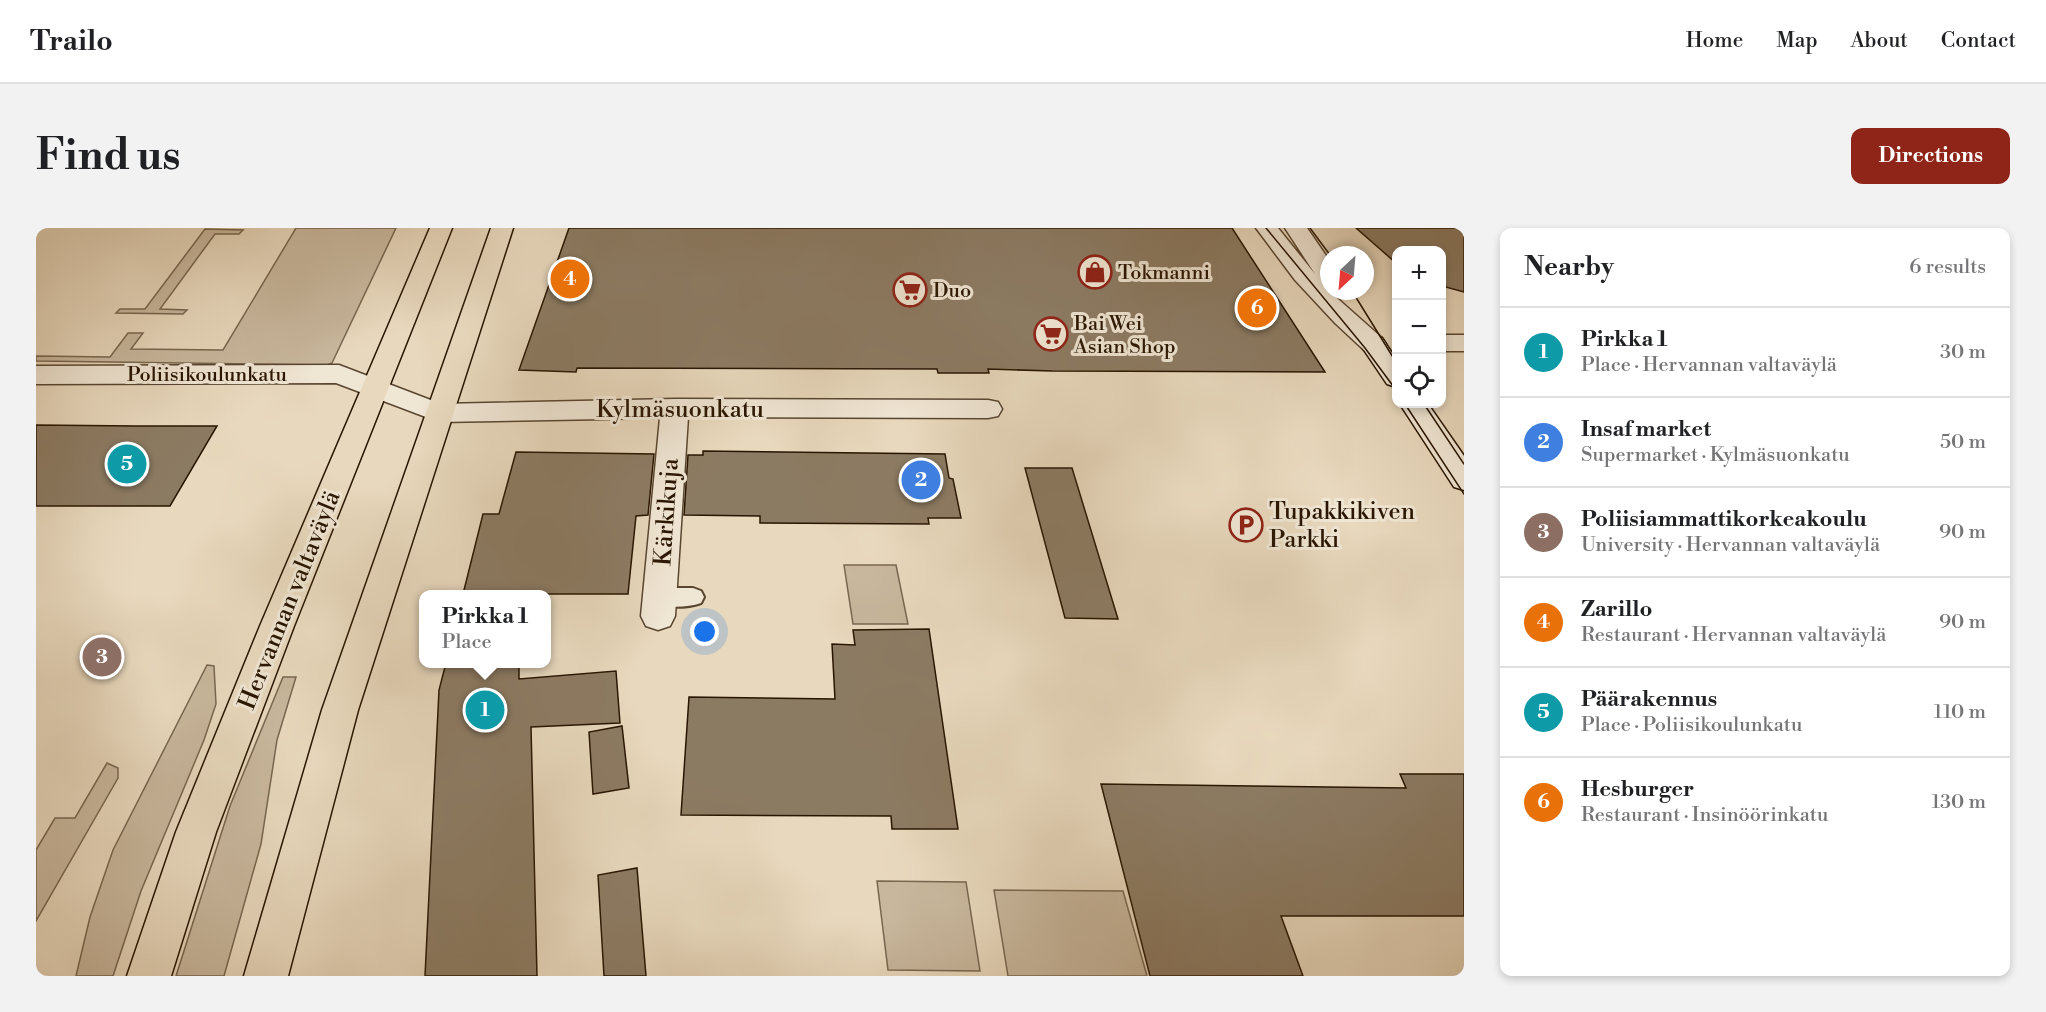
<!DOCTYPE html>
<meta charset="utf-8">
<style>
body{margin:0;font-family:"Libre Bodoni",serif;background:#f2f2f2;color:#202124}
.controls{position:absolute;right:18px;top:18px;display:grid;overflow:hidden;border-radius:12px;box-shadow:0 3px 9px #0003}
.controls button{width:54px;height:54px;display:grid;place-items:center;padding:0;border:0;border-bottom:2px solid #e0e0e0;background:#fff;color:#202124;font:30px sans-serif}
.compass{position:absolute;left:1284px;top:18px;width:54px;height:54px;border-radius:50%;background:#fff;box-shadow:0 3px 9px #0003;rotate:206deg}
.you{position:absolute;left:669px;top:404px;width:21px;height:21px;margin:-15px;border:4px solid #fff;border-radius:50%;background:#1a73e8;box-shadow:0 0 0 9px #1a73e833}
.badge{display:grid;place-items:center;width:39px;height:39px;border-radius:50%;background:#8f2418;color:#fff;font-size:20px;font-weight:700}
.pin{position:absolute;translate:-50% -50%;border:3px solid #fff;box-shadow:0 2px 6px #0006}
.popup{position:absolute;left:383px;top:362px;width:132px;height:78px;box-sizing:border-box;display:grid;place-content:center;border-radius:12px;background:#fff;filter:drop-shadow(0 2px 4px #0005);font-size:20px;white-space:nowrap;color:#757577}
.popup b{font-size:22px;color:#202124}
.popup::after{content:'';position:absolute;left:50%;top:100%;margin-left:-12px;border:12px solid transparent;border-top-color:#fff}
.list{margin:0;padding:0;list-style:none}
h2{display:flex;justify-content:space-between;align-items:center;height:78px;margin:0;padding:0 24px;font-size:26px}
h2 small{font-size:20px;font-weight:400;color:#757577}
.list li{display:grid;grid-template-columns:39px 1fr auto;gap:18px;align-items:center;box-sizing:border-box;height:90px;padding:0 24px;border-top:2px solid #e0e0e0}
.list b{display:block;font-size:22px;white-space:nowrap}
.list p{margin:0;font-size:20px;white-space:nowrap;color:#757577}
.list em{font-size:20px;font-style:normal;color:#757577}
.icon{flex:none;width:33px;height:33px;fill:none;stroke:currentColor;stroke-width:2;stroke-linecap:round;stroke-linejoin:round}
.map{position:relative;flex:none;width:1428px;height:748px;overflow:hidden;border-radius:12px}
header{display:flex;align-items:center;gap:36px;box-sizing:border-box;height:84px;padding:0 30px;background:#fff;border-bottom:2px solid #e0e0e0}
header strong{font-size:28px}
nav{display:flex;gap:33px;margin-inline-start:auto;font-size:21px}
.intro{display:flex;align-items:center;justify-content:space-between;box-sizing:border-box;height:144px;padding:0 36px}
h1{margin:0;font-size:42px}
.button{padding:15px 27px;border-radius:12px;background:#8f2418;color:#fff;font-size:21px;font-weight:700}
main{display:flex;gap:36px;padding:0 36px}
aside{flex:1;background:#fff;border-radius:12px;box-shadow:0 3px 9px #0003}
.map>svg:first-child{display:block}
.green{fill:#c8b79d;stroke:#786650;stroke-width:1.5}
.building{fill:#8c7b63;stroke:#291602;stroke-width:1.5}
.lines{fill:none;stroke-linecap:round;stroke-linejoin:round}
.lane-casing{stroke:#594631;stroke-width:4}
.street-casing{stroke:#594631;stroke-width:3}
.secondary-casing{stroke:#291602;stroke-width:3}
.primary-casing{stroke:#291602;stroke-width:3}
.lane{fill:#f0e6d4;fill-rule:evenodd}
.street{fill:#f0e6d4;fill-rule:evenodd}
.secondary{fill:#f0e6d4;fill-rule:evenodd}
.primary{fill:#e8d8bd;fill-rule:evenodd}
.tram{stroke:#291602;stroke-width:1.5}
.labels{text-anchor:middle;stroke-width:6;stroke-linejoin:round;paint-order:stroke}
.far-poi-label{font-size:20px;fill:#291602;stroke:#f0e6d4;text-anchor:start}
.far-street-label{font-size:20px;fill:#291602;stroke:#f0e6d4}
.street-label{font-size:24px;fill:#291602;stroke:#f0e6d4}
.poi-label{font-size:24px;fill:#291602;stroke:#f0e6d4;text-anchor:start}
</style>
<header>
<strong>Trailo</strong>
<nav><a>Home</a><a>Map</a><a>About</a><a>Contact</a></nav>
</header>
<div class="intro"><h1>Find us</h1><a class="button">Directions</a></div>
<main>
<div class="map">
<svg width="1428" height="748" viewBox="0 0 1428 748">
<rect width="100%" height="100%" fill="#e8d8bd"/>
<filter id="stains"><feTurbulence type="fractalNoise" baseFrequency=".00333" numOctaves="4"/><feColorMatrix values="0 0 0 0 .2 0 0 0 0 .09 0 0 0 0 .02 0 0 0 .5 -.17"/></filter>
<radialGradient id="worn" r=".72"><stop offset=".6" stop-color="#630" stop-opacity="0"/><stop offset="1" stop-color="#630" stop-opacity=".3"/></radialGradient>
<path class="green" d="M 260,0 L 360,0 L 296,135 L 291,137 L 0,133 L 0,128 L 74,129 L 92,105 L 107,105 L 95,121 L 187,122 Z
M 169,1 L 207,2 L 203,6 L 179,6 L 124,81 L 151,82 L 147,86 L 80,85 L 84,81 L 109,81 Z
M 808,337 L 860,337 L 872,396 L 817,396 Z
M 171,437 L 178,438 L 180,476 L 168,512 L 105,663 L 77,748 L 40,748 L 54,689 L 77,622 Z
M 247,449 L 260,449 L 241,512 L 225,616 L 188,748 L 140,748 L 194,578 Z
M 71,535 L 82,540 L 82,550 L 0,693 L 0,622 L 19,590 L 39,590 Z
M 841,653 L 930,654 L 944,743 L 852,742 Z
M 958,662 L 1087,663 L 1111,748 L 972,748 Z"/>
<path class="building" d="M 533,0 L 1196,0 L 1289,144 L 1016,143 L 952,141 L 953,145 L 902,145 L 901,141 L 541,140 L 540,144 L 483,142 Z
M 1320,0 L 1428,0 L 1428,64 L 1406,58 L 1406,22 L 1360,22 L 1360,35 Z
M 0,197 L 100,198 L 181,198 L 134,278 L 0,278 Z
M 667,223 L 909,226 L 913,250 L 917,251 L 925,290 L 892,290 L 893,296 L 724,295 L 724,288 L 648,287 L 652,227 L 667,227 Z
M 480,224 L 618,226 L 612,287 L 600,288 L 592,366 L 427,366 L 447,286 L 463,286 Z
M 989,240 L 1036,240 L 1082,391 L 1029,390 Z
M 893,401 L 922,601 L 856,601 L 855,588 L 645,587 L 653,469 L 799,471 L 796,416 L 819,417 L 817,402 Z
M 410,435 L 483,435 L 483,451 L 580,443 L 584,495 L 495,499 L 501,748 L 389,748 L 403,462 Z
M 586,498 L 593,560 L 557,566 L 553,504 Z
M 1364,546 L 1428,546 L 1428,688 L 1245,688 L 1267,748 L 1114,748 L 1065,556 L 1370,560 Z
M 601,640 L 610,748 L 568,748 L 562,647 Z"/>
<g class="lines">
<defs>
<path id="lane" d="M 623,360 L 657,360 L 665,363 L 668,369 L 665,375 C 651,380 629,380 615,375 L 612,369 L 615,363 Z"/>
<path id="street" d="M 1220,0 L 1242,0 L 1279,46 L 1249,0 L 1271,0 L 1293,32 L 1293,56 L 1287,55 L 1293,63 L 1346,110 L 1350,116 L 1346,122 L 1337,124 L 1328,122 L 1299,95 L 1259,52 Z
M 1406,107 L 1428,107 L 1428,123 L 1406,123 Z
M 303,137 L 405,176 L 639,171 L 952,172 L 962,174 L 966,181 L 962,188 L 952,190 L 652,189 L 639,388 L 634,398 L 622,402 L 610,398 L 605,388 L 624,190 L 403,194 L 300,155 L 0,156 L 0,138 Z"/>
<path id="secondary" d="M 1337,108 L 1346,110 L 1360,131 L 1360,159 L 1351,156 L 1324,116 L 1328,110 Z
M 1364,176 L 1392,176 L 1428,228 L 1428,262 L 1418,259 Z"/>
<path id="primary" d="M 394,0 L 416,0 L 258,398 L 180,604 L 135,748 L 91,748 L 140,604 L 224,398 Z
M 455,0 L 477,0 L 322,482 L 252,748 L 208,748 L 286,482 Z"/>
</defs>
<use href="#lane" class="lane-casing"/>
<use href="#street" class="street-casing"/>
<use href="#secondary" class="secondary-casing"/>
<use href="#primary" class="primary-casing"/>
<use href="#lane" class="lane"/>
<use href="#street" class="street"/>
<use href="#secondary" class="secondary"/>
<use href="#primary" class="primary"/>
<path class="tram" d="M 1230,0 L 1329,120 L 1360,162
M 1274,0 L 1294,27
M 1316,63 L 1360,134
M 1369,176 L 1428,266
M 1388,176 L 1428,236"/>
</g>
<defs>
<symbol id="shop-ring" viewBox="-11 -11 22 22"><circle r="9.5" fill="#f0e6d4" stroke="#8f2418" stroke-width="1.5"/><path d="M-5-2.5h2.3a2.7 3.5 0 0 1 5.4 0H5L5.5 6h-11ZM-1.5-2.5h3a1.5 2.3 0 0 0-3 0Z" fill="#8f2418"/></symbol>
<symbol id="supermarket-ring" viewBox="-11 -11 22 22"><circle r="9.5" fill="#f0e6d4" stroke="#8f2418" stroke-width="1.5"/><path d="M-6-5.5h2.5l.6 2H6L4.5 2H-2.5L-4.4-4H-6ZM-1.5 3.2a1.3 1.3 0 1 0 .1 0ZM3 3.2a1.3 1.3 0 1 0 .1 0Z" fill="#8f2418"/></symbol>
<symbol id="parking-ring" viewBox="-11 -11 22 22"><circle r="9.5" fill="#f0e6d4" stroke="#8f2418" stroke-width="1.5"/><path d="M-3.5-5.5H1a3.5 3.5 0 0 1 0 7H-1V5.5H-3.5ZM-1-3.4V-.6H.8a1.4 1.4 0 0 0 0-2.8Z" fill="#8f2418"/></symbol>
</defs>
<g fill-rule="evenodd">
<use href="#shop-ring" x="1040" y="25" width="38" height="38"/>
<use href="#supermarket-ring" x="855" y="43" width="38" height="38"/>
<use href="#supermarket-ring" x="996" y="87" width="38" height="38"/>
<use href="#parking-ring" x="1191" y="278" width="38" height="38"/>
</g>
<g class="labels">
<g class="far-poi-label">
<text x="1082" y="51">Tokmanni</text>
<text x="897" y="69">Duo</text>
<text x="1038" y="102">Bai Wei<tspan x="1038" dy="23">Asian Shop</tspan></text>
</g>
<g class="far-street-label">
<text x="171" y="153">Poliisikoulunkatu</text>
</g>
<g class="street-label">
<text x="644" y="189">Kylmäsuonkatu</text>
<text transform="translate(630 284) rotate(-86)" y="8">Kärkikuja</text>
<text transform="translate(253 372) rotate(-68)" y="8">Hervannan valtaväylä</text>
</g>
<g class="poi-label">
<text x="1233" y="291">Tupakkikiven<tspan x="1233" dy="28">Parkki</tspan></text>
</g>
</g>
<rect width="100%" height="100%" filter="url(#stains)"/>
<rect width="100%" height="100%" fill="url(#worn)"/>
</svg>
<div class="controls">
<button>+</button>
<button>−</button>
<button><svg class="icon" aria-label="locate" viewBox="0 0 24 24"><circle cx="12" cy="12" r="6"/><path d="M12 2v4M12 18v4M2 12h4M18 12h4"/></svg></button>
</div>
<svg class="compass" viewBox="-18 -18 36 36"><path d="M0-13l5 13h-10z" fill="#e53935"/><path d="M0 13l5-13h-10z" fill="#757577"/></svg>
<div class="you"></div>
<div class="pin badge" style="left:449px;top:482px;background:#0f9aa8">1</div>
<div class="popup"><b>Pirkka 1</b>Place</div>
<div class="pin badge" style="left:885px;top:252px;background:#3f7fe0">2</div>
<div class="pin badge" style="left:66px;top:429px;background:#8d6e63">3</div>
<div class="pin badge" style="left:534px;top:51px;background:#e8710a">4</div>
<div class="pin badge" style="left:91px;top:236px;background:#0f9aa8">5</div>
<div class="pin badge" style="left:1221px;top:80px;background:#e8710a">6</div>
</div>
<aside>
<h2>Nearby<small>6 results</small></h2>
<ul class="list">
<li><span class="badge" style="background:#0f9aa8">1</span><div><b>Pirkka 1</b><p>Place · Hervannan valtaväylä</p></div><em>30 m</em></li>
<li><span class="badge" style="background:#3f7fe0">2</span><div><b>Insaf market</b><p>Supermarket · Kylmäsuonkatu</p></div><em>50 m</em></li>
<li><span class="badge" style="background:#8d6e63">3</span><div><b>Poliisiammattikorkeakoulu</b><p>University · Hervannan valtaväylä</p></div><em>90 m</em></li>
<li><span class="badge" style="background:#e8710a">4</span><div><b>Zarillo</b><p>Restaurant · Hervannan valtaväylä</p></div><em>90 m</em></li>
<li><span class="badge" style="background:#0f9aa8">5</span><div><b>Päärakennus</b><p>Place · Poliisikoulunkatu</p></div><em>110 m</em></li>
<li><span class="badge" style="background:#e8710a">6</span><div><b>Hesburger</b><p>Restaurant · Insinöörinkatu</p></div><em>130 m</em></li>
</ul>
</aside>
</main>
